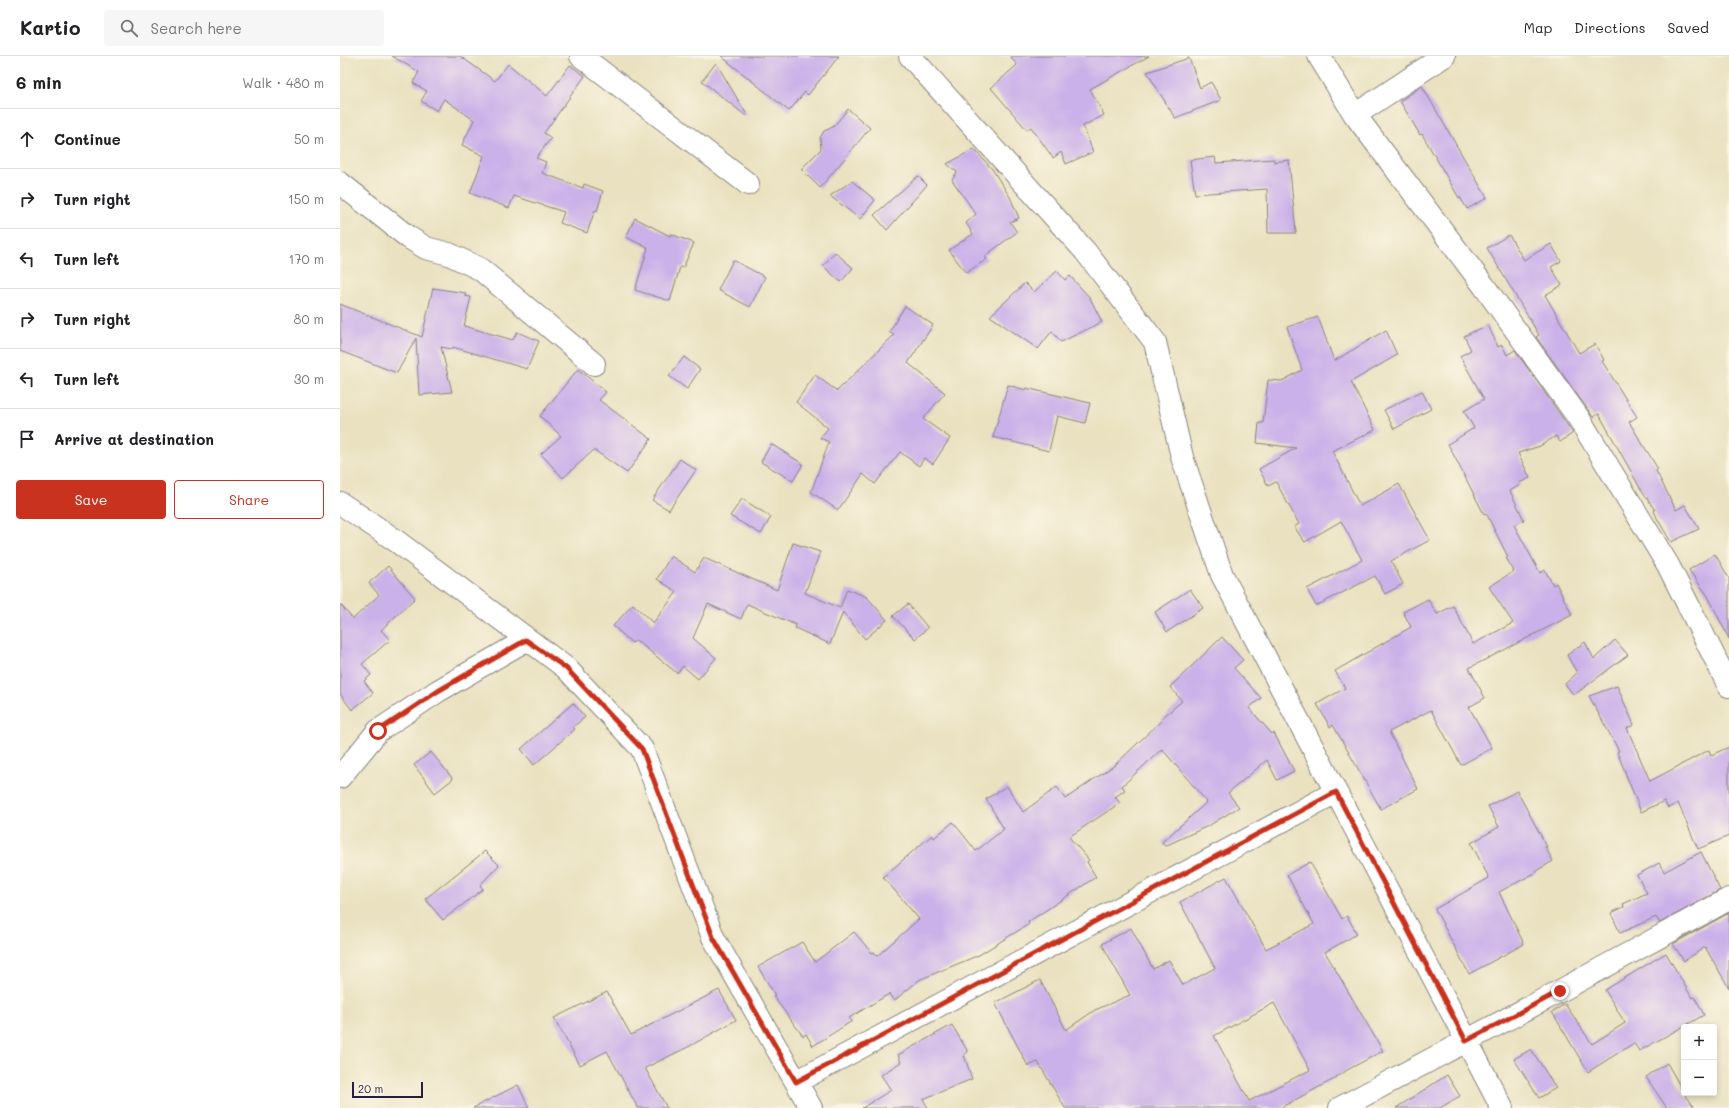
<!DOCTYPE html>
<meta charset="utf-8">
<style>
body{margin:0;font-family:Mali,sans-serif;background:#f6f6f6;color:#202124}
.controls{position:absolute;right:12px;bottom:12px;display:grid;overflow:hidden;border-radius:4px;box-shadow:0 2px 6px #0003}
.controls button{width:36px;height:36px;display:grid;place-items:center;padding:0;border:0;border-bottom:1px solid #e0e0e0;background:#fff;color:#202124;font:20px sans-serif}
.scale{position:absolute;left:12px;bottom:10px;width:71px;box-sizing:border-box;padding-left:4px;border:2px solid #22223b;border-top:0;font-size:11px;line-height:14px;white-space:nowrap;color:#22223b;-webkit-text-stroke:3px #fcf5e5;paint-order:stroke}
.stop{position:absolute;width:12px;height:12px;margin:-9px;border:3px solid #c8321e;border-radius:50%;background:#fff}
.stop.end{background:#c8321e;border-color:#fff;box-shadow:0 1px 4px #0008}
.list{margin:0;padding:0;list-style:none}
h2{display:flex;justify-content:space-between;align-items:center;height:52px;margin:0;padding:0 16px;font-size:17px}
h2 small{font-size:13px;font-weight:400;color:#757577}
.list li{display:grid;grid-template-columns:26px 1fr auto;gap:12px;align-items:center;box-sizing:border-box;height:60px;padding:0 16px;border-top:1px solid #e0e0e0}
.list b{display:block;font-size:15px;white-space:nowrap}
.list em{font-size:13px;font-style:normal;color:#757577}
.actions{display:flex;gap:8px;padding:12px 16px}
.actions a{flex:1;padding:9px 0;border:1px solid #c8321e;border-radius:4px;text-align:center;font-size:14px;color:#c8321e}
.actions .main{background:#c8321e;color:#fff}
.icon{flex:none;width:22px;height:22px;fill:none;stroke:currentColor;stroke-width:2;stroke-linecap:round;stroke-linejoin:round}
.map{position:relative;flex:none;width:1389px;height:1052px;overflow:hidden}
header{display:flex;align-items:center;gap:24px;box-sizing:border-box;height:56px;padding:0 20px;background:#fff;border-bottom:1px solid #e0e0e0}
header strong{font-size:19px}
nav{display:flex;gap:22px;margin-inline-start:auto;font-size:14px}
.search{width:280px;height:36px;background:#f6f6f6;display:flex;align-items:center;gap:10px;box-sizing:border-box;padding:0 14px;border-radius:4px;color:#757577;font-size:15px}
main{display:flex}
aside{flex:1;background:#fff}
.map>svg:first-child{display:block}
.building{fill:#cbb1e9;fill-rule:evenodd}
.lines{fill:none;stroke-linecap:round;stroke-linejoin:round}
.minor-casing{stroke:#86827d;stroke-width:24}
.minor{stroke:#fff;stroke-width:22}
.route{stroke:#c8321e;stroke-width:5}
</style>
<header>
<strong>Kartio</strong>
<div class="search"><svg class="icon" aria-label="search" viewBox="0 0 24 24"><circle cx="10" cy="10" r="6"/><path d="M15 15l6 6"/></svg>Search here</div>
<nav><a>Map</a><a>Directions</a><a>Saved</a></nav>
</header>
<main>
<aside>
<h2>6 min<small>Walk · 480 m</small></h2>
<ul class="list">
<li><svg class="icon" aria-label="ahead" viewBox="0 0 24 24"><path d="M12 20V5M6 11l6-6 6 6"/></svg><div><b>Continue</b></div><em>50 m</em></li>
<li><svg class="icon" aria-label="right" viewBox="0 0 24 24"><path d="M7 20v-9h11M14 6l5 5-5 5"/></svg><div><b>Turn right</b></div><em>150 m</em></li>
<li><svg class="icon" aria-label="left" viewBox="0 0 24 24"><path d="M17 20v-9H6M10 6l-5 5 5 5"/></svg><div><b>Turn left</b></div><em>170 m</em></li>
<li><svg class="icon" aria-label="right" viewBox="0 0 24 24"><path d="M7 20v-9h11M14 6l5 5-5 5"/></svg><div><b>Turn right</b></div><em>80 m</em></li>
<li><svg class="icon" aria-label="left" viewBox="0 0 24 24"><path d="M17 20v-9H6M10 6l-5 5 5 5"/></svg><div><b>Turn left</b></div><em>30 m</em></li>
<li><svg class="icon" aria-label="arrive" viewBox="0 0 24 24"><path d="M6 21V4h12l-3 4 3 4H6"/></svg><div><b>Arrive at destination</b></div></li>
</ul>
<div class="actions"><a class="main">Save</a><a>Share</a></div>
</aside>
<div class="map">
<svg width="1389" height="1052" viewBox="0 0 1389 1052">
<rect width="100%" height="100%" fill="#fcf5e5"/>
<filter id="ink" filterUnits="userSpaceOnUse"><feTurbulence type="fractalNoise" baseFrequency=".025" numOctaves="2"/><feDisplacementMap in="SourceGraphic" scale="8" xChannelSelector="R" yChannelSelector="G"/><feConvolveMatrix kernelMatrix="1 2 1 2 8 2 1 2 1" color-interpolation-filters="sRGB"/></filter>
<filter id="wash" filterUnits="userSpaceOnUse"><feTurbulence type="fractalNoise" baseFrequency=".012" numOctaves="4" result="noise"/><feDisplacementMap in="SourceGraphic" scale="16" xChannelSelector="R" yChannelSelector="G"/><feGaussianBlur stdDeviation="0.9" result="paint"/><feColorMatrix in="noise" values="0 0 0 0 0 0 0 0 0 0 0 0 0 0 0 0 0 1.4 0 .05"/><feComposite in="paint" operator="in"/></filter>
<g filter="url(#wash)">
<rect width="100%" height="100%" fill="#e9e1bf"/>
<g id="blocks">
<path class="building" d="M 52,0 L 120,0 L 155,25 L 168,8 L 207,40 L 230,9 L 245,20 L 204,77 L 211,82 L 196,102 L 206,106 L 202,117 L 243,132 L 244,128 L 263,135 L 257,155 L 255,154 L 247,177 L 220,167 L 224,156 L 174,140 L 169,152 L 130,137 L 144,100 L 122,89 L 134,64 L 104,43 L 97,55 L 81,45 L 87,35 L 73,27 L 79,16 Z
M 381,0 L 499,0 L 468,39 L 465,36 L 449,55 Z
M 670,0 L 809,0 L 750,33 L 764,59 L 743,70 L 753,96 L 726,108 L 721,96 L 713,102 L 691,71 L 687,74 L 651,32 L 677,9 Z
M 849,2 L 860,32 L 871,26 L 881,44 L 835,62 L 807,16 Z
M 376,7 L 407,59 L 406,60 L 362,25 Z
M 1082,30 L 1147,142 L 1127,153 L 1120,141 L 1119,142 L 1082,78 L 1080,79 L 1060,45 Z
M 508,53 L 530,72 L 480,132 L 461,113 L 481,93 L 480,82 L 484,75 L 493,71 Z
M 634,93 L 652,113 L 670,141 L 679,162 L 670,166 L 677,176 L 645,200 L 647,203 L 626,217 L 609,194 L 633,178 L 626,167 L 636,158 L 612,124 L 617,116 L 607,108 Z
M 875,101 L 876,107 L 934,103 L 934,106 L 949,104 L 956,177 L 928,177 L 927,133 L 855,138 L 850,104 Z
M 578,120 L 587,129 L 547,174 L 534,159 Z
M 512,125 L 535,144 L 520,163 L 490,140 Z
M 295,162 L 330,180 L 331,178 L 354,187 L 343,212 L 340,211 L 330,245 L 295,234 L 308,192 L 286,181 Z
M 1169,179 L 1184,204 L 1211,188 L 1221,205 L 1211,211 L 1222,229 L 1205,239 L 1239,297 L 1255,288 L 1264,304 L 1262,305 L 1297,361 L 1289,366 L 1318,413 L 1316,415 L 1336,454 L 1345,449 L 1359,473 L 1331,486 L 1318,464 L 1314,455 L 1315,454 L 1299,430 L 1259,358 L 1253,361 L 1196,281 L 1199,279 L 1147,192 Z
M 495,196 L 513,212 L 501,226 L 483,210 Z
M 393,204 L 425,221 L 410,251 L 378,234 Z
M 717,215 L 725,224 L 730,220 L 750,242 L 762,266 L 721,286 L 712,275 L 698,293 L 650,260 L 685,227 L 694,236 Z
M 93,232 L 126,237 L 125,240 L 131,241 L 124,270 L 173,284 L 177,276 L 199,285 L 187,313 L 113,291 L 112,293 L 101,291 L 112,336 L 79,339 L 76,282 L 57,317 L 0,295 L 0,248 L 82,281 Z
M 565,250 L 593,269 L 568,307 L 605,337 L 583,363 L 610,382 L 593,408 L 584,402 L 579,410 L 560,396 L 535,428 L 523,418 L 498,454 L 471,436 L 489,386 L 480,382 L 488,372 L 456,346 L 475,319 L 497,335 L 554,279 L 549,276 Z
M 978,261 L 994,305 L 1046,274 L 1057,299 L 1011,326 L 1035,374 L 992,395 L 1020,450 L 1059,428 L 1090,484 L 1051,505 L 1063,528 L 1045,538 L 1035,520 L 976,550 L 967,533 L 1022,504 L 1001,465 L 965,486 L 954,471 L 959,468 L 936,426 L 928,430 L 919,413 L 956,392 L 917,387 L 919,367 L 923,367 L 928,324 L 942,325 L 962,314 L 947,271 Z
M 1148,269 L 1158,291 L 1162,289 L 1167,299 L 1175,294 L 1233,377 L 1220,386 L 1216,380 L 1200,390 L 1178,397 L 1190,422 L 1179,427 L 1180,429 L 1170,435 L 1184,464 L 1174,469 L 1200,517 L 1205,514 L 1213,529 L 1216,527 L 1232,559 L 1129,612 L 1145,642 L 1129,651 L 1152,692 L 1121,709 L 1091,654 L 1049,676 L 1078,733 L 1041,753 L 993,669 L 990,671 L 977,648 L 1005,632 L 995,615 L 1071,571 L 1063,556 L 1088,543 L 1097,558 L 1113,550 L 1133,588 L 1173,567 L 1149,531 L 1174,515 L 1166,502 L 1168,501 L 1146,457 L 1144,458 L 1108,388 L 1134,372 L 1124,355 L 1144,343 L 1120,300 L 1131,294 L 1124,280 Z
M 344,301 L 360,313 L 347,333 L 329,320 Z
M 238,313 L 266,336 L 259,344 L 311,383 L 287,417 L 254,394 L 223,422 L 201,398 L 221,380 L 200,360 Z
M 668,329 L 686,334 L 686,332 L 750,347 L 745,367 L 717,360 L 709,395 L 653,381 Z
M 1082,335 L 1091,353 L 1054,373 L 1044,354 Z
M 431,388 L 463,408 L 453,425 L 421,406 Z
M 340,403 L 356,414 L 329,454 L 312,444 Z
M 402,443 L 431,461 L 421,478 L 390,460 Z
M 453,487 L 480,496 L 465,537 L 500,552 L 507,533 L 527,541 L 547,564 L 525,583 L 503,556 L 490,588 L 455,572 L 456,569 L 407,548 L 401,563 L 368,548 L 353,582 L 376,602 L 358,623 L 343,610 L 337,617 L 296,584 L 292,587 L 273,570 L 293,548 L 313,567 L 337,536 L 317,523 L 331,500 L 355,516 L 364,502 L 437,534 Z
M 1375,498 L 1389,522 L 1389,583 L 1368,540 L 1349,514 Z
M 48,510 L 75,542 L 41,574 L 50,584 L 22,608 L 31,619 L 24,625 L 33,637 L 12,654 L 0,638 L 0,548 L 13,563 L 39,539 L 29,527 Z
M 850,533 L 863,552 L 827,576 L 815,556 Z
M 568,548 L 588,572 L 575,583 L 553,560 Z
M 882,581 L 903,604 L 894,612 L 921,642 L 909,652 L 932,678 L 934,677 L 954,715 L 937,724 L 927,704 L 888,737 L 899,751 L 870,769 L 825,790 L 822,786 L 867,746 L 822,693 L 782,730 L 785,734 L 775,741 L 780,747 L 729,781 L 749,804 L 747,806 L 756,821 L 688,866 L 689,868 L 639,899 L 579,924 L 554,945 L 549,938 L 509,962 L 512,965 L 473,990 L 466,978 L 463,980 L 433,940 L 435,939 L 418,911 L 462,886 L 475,906 L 514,876 L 532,897 L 534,896 L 537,900 L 579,863 L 543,821 L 592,779 L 594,782 L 613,766 L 636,795 L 664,773 L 646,743 L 667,730 L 683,756 L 717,731 L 725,743 L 775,709 L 823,663 L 822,662 L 842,645 L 830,631 Z
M 1275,584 L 1288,599 L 1234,639 L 1225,628 L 1237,617 L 1227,599 L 1245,586 L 1254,603 Z
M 1277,630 L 1294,669 L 1287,672 L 1310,725 L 1369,694 L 1371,699 L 1389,691 L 1389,780 L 1358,793 L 1338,747 L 1328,752 L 1324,745 L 1301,756 L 1277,696 L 1279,695 L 1249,640 Z
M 233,647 L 245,661 L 233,671 L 235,673 L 194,709 L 181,693 Z
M 91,696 L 113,723 L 95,737 L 74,709 Z
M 1177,735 L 1207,791 L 1205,791 L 1213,805 L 1196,815 L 1197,816 L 1159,836 L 1184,888 L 1129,918 L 1095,853 L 1149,822 L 1131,787 L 1159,771 L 1148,750 Z
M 145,795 L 159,809 L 140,829 L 143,833 L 103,864 L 85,843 Z
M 1361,796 L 1380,834 L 1320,867 L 1316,861 L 1280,877 L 1271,857 L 1284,851 L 1283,848 L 1307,837 L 1297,819 L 1319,807 L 1324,816 Z
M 970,806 L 1002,863 L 1007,860 L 1017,878 L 985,896 L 1043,995 L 1009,1013 L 996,1021 L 996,1022 L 940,1052 L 725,1052 L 698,1006 L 688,1010 L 655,947 L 700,924 L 726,974 L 755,954 L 790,939 L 762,888 L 791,872 L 813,913 L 829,904 L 843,929 L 875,912 L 840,846 L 886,821 L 926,893 L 974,868 L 947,819 ZM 934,947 L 970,1014 L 909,1045 L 874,980 Z
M 1389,857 L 1389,932 L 1365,891 L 1344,905 L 1333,888 Z
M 1326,897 L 1352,942 L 1355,941 L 1364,959 L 1299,995 L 1294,987 L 1248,1016 L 1212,956 L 1225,948 L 1252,988 L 1285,967 L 1265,934 Z
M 379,934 L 396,964 L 350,990 L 305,1012 L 327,1052 L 298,1052 L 267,995 L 240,1009 L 214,962 L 267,936 L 291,979 Z
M 612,969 L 628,996 L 624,999 L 632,1023 L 583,1043 L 588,1052 L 522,1052 L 551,1034 L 541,1019 L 561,1006 L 558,999 Z
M 1191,993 L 1216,1032 L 1199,1042 L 1174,1003 Z
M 1327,1007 L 1344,1037 L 1355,1052 L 1327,1052 L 1306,1021 Z
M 1107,1019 L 1120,1040 L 1100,1052 L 1056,1052 Z
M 178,1029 L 189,1052 L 133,1052 Z"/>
</g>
</g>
<g filter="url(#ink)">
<use href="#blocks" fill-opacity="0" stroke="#86827d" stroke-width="1"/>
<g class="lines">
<defs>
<path id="minor" d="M 241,0 L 408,128
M 570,0 L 745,195 L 815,286 L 842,401 L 882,519 L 1162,1052
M 979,0 L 1015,59 L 1144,230 L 1238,361 L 1328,509 L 1389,630
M 1015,59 L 1104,0
M 0,127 L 68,181 L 86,192 L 109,198 L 140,213 L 254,308
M 0,447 L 55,484 L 226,612 L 302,693 L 373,881 L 471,1052
M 0,721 L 38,675 L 98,635 L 186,584
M 456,1026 L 996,736
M 1000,1052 L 1220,935 L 1389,843"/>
</defs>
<use href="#minor" class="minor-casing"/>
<use href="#minor" class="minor"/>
</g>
</g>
<g class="lines" filter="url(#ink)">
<path class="route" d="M 38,675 L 98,635 L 186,584 L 226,612 L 302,693 L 373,881 L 456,1026 L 996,736 L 1126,985 L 1220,935"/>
</g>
</svg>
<div class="controls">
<button>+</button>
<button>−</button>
</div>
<div class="scale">20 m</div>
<div class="stop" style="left:38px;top:675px"></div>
<div class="stop end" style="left:1220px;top:935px"></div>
</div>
</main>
